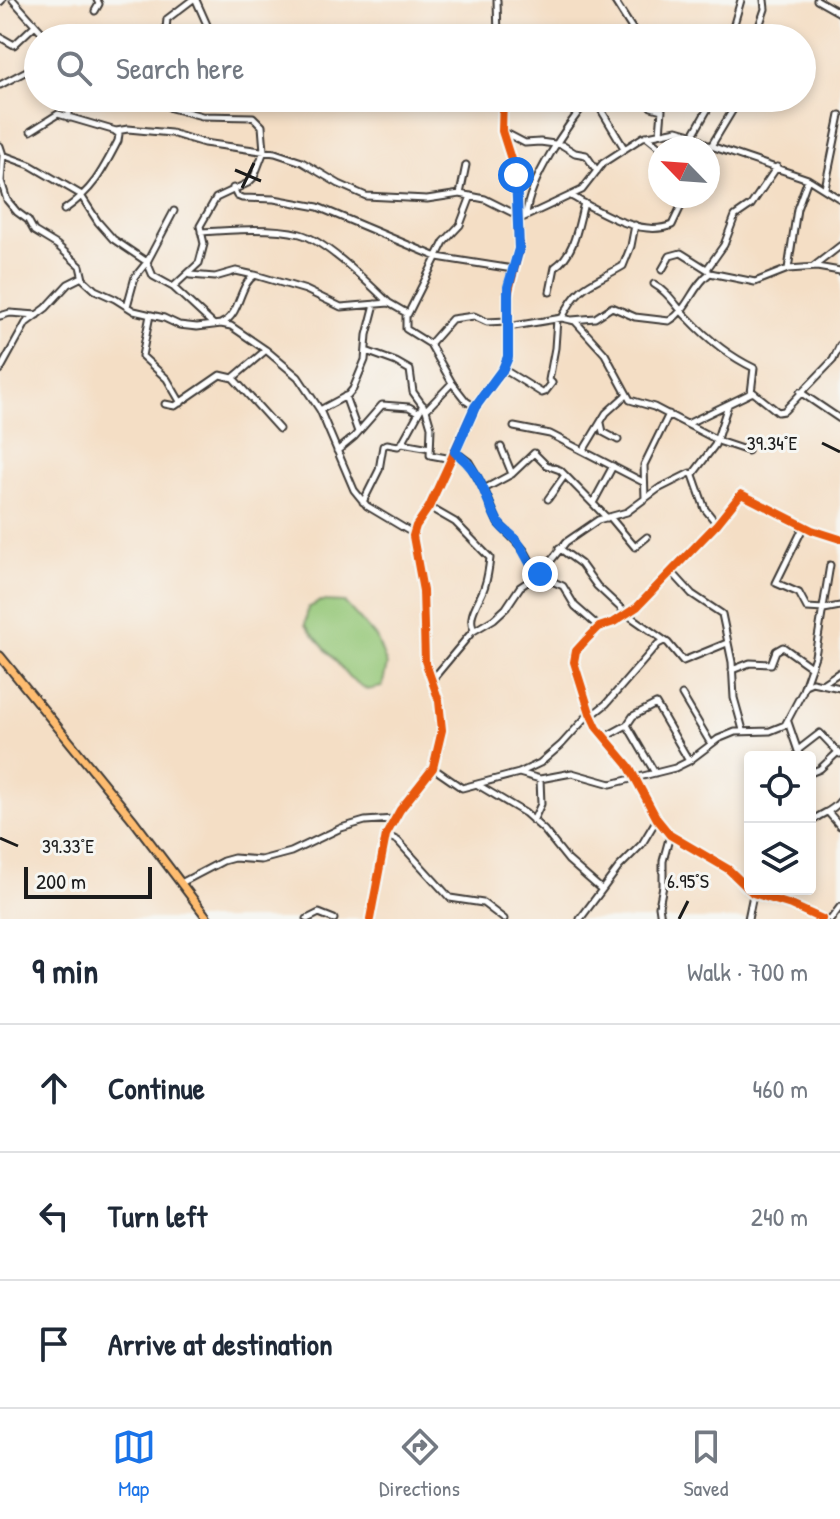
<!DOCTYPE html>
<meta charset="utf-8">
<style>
body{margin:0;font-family:"Patrick Hand",sans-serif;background:#f6f6f7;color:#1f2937}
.controls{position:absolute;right:24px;bottom:24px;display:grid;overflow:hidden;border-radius:8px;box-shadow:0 4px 12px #0003}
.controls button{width:72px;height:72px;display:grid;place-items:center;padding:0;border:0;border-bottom:2px solid #e0e1e3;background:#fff;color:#1f2937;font:40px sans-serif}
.compass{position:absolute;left:648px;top:136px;width:72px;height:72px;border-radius:50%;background:#fff;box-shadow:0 4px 12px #0003;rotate:295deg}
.scale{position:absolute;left:24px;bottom:20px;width:128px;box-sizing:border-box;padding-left:8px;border:4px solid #1c1c1c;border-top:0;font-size:22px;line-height:28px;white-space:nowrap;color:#1c1c1c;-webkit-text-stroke:6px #f6f6f2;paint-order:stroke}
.stop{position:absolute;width:24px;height:24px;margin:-18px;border:6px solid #1a73e8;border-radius:50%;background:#fff}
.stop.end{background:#1a73e8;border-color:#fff;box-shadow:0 2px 8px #0008}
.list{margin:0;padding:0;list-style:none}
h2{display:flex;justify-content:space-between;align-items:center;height:104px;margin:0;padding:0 32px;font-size:34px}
h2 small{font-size:26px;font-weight:400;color:#747a83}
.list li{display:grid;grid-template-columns:52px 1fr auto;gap:24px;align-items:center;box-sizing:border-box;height:128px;padding:0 32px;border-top:2px solid #e0e1e3}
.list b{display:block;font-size:30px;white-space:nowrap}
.list em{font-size:26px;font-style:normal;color:#747a83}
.icon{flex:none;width:44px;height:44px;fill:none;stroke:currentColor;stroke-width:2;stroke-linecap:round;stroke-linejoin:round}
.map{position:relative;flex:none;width:840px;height:919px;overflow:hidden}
.search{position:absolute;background:#fff;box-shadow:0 4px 12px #0003;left:24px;right:24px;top:24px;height:88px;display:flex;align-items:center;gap:20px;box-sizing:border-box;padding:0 28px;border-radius:44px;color:#747a83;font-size:30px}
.sheet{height:488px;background:#fff}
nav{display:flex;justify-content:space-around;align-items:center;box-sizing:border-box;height:112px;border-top:2px solid #e0e1e3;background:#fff;font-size:22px;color:#747a83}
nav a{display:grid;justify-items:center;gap:4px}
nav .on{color:#1a73e8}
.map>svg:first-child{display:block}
.green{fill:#95c778;stroke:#58724a;stroke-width:2}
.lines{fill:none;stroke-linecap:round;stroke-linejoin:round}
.minor-casing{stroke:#3c3935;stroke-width:9}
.major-casing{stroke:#3c3935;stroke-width:11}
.minor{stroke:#fff;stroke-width:5}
.major{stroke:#febc70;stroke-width:7}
.cycleway-casing{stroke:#f6f6f2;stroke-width:13}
.cycleway{stroke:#e8590c;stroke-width:8}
.route{stroke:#1a73e8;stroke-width:10}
.ticks{fill:none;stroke:#1c1c1c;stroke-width:3}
.ticks-label{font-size:20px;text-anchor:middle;fill:#1c1c1c;stroke:#f6f6f2;stroke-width:6;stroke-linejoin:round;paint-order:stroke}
</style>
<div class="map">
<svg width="840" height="919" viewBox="0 0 840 919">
<rect width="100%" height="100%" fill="#f6f6f2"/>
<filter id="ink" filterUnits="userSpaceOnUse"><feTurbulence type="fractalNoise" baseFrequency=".0125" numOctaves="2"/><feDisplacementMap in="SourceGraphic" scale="16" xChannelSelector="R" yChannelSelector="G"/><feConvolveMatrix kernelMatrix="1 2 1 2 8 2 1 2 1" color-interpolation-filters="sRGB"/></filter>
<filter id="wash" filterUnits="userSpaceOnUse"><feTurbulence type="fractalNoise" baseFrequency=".006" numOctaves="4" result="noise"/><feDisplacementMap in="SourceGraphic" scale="32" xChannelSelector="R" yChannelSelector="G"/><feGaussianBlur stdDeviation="1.8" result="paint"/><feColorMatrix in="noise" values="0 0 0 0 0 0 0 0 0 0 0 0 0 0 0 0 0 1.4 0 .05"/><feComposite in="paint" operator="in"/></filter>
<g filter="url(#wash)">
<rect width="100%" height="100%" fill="#f4dec5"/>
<path class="green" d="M 321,601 L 344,602 L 376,637 L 387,665 L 382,687 L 367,690 L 349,677 L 305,625 L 308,608 Z"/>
</g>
<g filter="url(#ink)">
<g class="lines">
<defs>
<path id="minor" d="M 13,0 L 47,38
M 196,0 L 212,36
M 497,0 L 498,38
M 614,0 L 638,38
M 817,0 L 840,13
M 0,2 L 2,0
M 95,11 L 99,4 L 97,0
M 0,37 L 14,45 L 34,26
M 165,38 L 167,19 L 192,0
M 730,38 L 741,0
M 755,38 L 765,9 L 764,0
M 0,85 L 38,65
M 155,98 L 171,108 L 202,116 L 253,117 L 262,126 L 264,151 L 254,177 L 248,183 L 216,198 L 200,226 L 204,244 L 199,263 L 173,287
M 594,98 L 624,148
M 695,98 L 711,104
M 651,107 L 662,110 L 660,133
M 69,118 L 69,98
M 31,131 L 58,114 L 116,131 L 128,129 L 171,133 L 204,143 L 275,153 L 302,162 L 339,184 L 366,196 L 427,199 L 460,194 L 485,199 L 517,215
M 502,131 L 525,143 L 540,142 L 562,145 L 575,153 L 586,155 L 597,171
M 693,135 L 714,98
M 646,136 L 661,148
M 0,146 L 3,155 L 1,181 L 7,200 L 17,212 L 28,220 L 34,231 L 57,245 L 80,266 L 83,279 L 95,290 L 115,299 L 134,311 L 164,318 L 179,325 L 197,327 L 221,324 L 231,326 L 266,350 L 298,377 L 320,410 L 354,490 L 367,506 L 414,534
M 711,146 L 740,98
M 3,155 L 30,165 L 80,194 L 98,222 L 113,239 L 147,262 L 153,276 L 173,287 L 214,325
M 233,188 L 237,196 L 242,198 L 274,199 L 318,207 L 437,257 L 513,269
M 825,188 L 840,115
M 460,194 L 466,165
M 571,196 C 599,211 640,238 672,225 L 683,202 L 688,196
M 64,210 C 93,190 102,172 118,141 L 119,134 L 116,132
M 526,215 C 529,180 567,125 590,98
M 518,220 L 582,190 L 603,163 L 643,137 L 677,130 L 691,134 L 705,144 L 808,179 L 840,199
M 201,232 C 229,230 273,227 300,234 C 326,241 368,283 388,302
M 813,267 L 840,246
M 707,269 L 724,245 L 735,216 L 751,205 L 777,167
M 788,269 L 797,209 L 808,179
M 662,270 L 670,256 L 681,253 L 708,270
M 190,275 L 215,277 L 236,271 L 254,275
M 654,284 C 670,293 676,307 689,319 C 707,338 731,357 754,368 L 751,393
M 550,292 L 555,267 C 575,254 578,225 584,203
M 127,306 L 135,277 L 147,262 L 174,211
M 150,315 L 142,356 L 167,379 L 181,403
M 406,315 L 406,329 L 430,344 L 452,383 L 466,401 L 475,407
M 0,316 L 10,313 L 37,315
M 562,318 C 580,282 591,285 623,266 L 631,246 L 635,225
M 572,320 L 595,318 L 612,307 L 635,317 L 669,321 C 689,309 692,286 710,273 L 755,282 L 788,269 L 817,267 L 840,271
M 222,323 C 241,315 238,285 255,275 L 306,290 L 341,307 L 389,303 L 408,314 L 444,242 L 460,225 L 471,196
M 508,327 L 562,318 L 575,321 L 605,354 L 630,400 L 654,407 L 721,442 L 748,451
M 430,344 L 452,319 L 474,316 L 487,322 L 507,321
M 366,351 L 396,362 L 410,370 L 413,392 L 426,410 L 431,427 L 430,455 L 452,459
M 503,369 L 542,393 L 545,392 L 552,383 L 549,380 L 555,348 L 557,319
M 0,370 L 26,323 L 46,308 L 68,284 L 82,277
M 233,378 L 279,429
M 800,392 L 840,419
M 345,396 L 358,432
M 165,404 L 175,406 L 220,375 L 233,378 L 266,350
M 320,410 L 348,395 L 353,389 L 365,360 L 367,335 L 375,304
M 426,410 L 452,383
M 601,423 L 603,432 L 618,440
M 687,424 L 753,392 L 778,412 L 784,411 L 833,360 L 840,345
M 514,427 L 550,434 L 643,482
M 402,443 L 430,448
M 501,447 L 512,474
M 337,451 L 354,437 L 382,405 L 409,407 L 418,412
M 583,451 L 606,413 L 626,395
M 455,452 L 469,462 L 484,489 L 512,474 L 534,453 L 546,465 L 560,470 L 607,518
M 693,474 L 715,445 L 728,405
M 484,489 L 498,523 L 524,550 L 538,575 L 563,586 L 575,606 L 599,627
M 548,499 L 565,475
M 645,499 L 644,465 L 669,414
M 363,502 L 379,470 L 383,446 L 387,444 L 398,446 L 402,443 L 423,405
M 593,503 L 613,466
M 429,507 L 455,522 L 490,558 C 489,567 488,576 485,585 C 481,600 466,615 474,630
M 610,517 L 635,547 L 647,537
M 804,526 L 776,583 L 799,593 L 807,608 L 824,609 L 840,606
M 559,548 L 581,564 L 597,586 L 628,615 L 668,643 L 683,661 L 727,643
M 672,572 L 692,594 L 722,614 L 732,662 L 734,698 L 743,730
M 732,670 L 750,663 L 771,664 L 776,651 L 783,647 L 811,667
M 432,680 L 472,632 L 494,619 L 506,608 L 520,587 L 541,573 L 566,542 L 598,520 L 627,512 L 658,489 L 690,473 L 693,475 L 705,509 L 717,524
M 822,684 L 840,672
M 805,685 L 812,682 L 840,688
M 682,695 L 711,744
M 591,716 L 606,704 L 658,644 L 664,641
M 788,722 L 800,757
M 627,725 L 633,716 L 656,704 L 689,761
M 605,737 L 627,725 L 655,773
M 798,750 L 820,733 L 840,754
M 433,768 L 462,788 L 519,773 L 540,763 L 561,745 L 590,713
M 519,773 L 540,779 L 572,773 L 611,784 L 675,768 L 689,761 L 718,739 L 735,732 L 770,731 L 785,725 L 802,693 L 815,656 L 830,565
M 810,773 L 820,769 L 838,752
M 478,785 L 525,813 L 544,830 L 568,860 L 601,889
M 828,812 L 840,826
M 533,821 L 541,804 L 540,779
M 810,824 C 819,812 831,814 840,801
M 386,835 L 398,841 L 450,898 L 483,903 L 504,919
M 181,883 L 223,861 L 234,858 L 261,860 L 291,852 L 341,828 L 365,821 L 394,819
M 307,919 L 319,913 L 334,919
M 370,919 L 386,835 L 400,810 L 433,768 L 442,730 L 439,701 L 425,661 L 423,591 L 413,536 L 416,526 L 429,507 L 475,407 L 503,369 L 508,357 L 508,295 L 519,249 L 516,175 L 502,131 L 503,98
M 580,919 L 619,867 L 642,844 L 657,819
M 661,919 L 659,906 L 663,886 L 663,861 L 670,835
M 748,919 L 754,890
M 822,919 L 791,905 L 753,893 L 728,869 L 670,835 L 657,819 L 628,765 L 597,728 L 590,713 L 574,662 L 576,651 L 586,640 L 599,627 L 614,622 L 637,607 L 717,524 L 741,494 L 812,530 L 840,539
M 831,919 L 840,907"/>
<path id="major" d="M 0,656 L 134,821 L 208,919"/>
</defs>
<use href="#minor" class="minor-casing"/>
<use href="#major" class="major-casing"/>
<use href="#minor" class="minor"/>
<use href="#major" class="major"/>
<defs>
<path id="cycleway" d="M 370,919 L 386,835 L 400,810 L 433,768 L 442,730 L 439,701 L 425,661 L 423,591 L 413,536 L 416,526 L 429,507 L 475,407 L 503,369 L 508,357 L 508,295 L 519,249 L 516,175 L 502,131 L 503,98
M 822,919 L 791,905 L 753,893 L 728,869 L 670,835 L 657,819 L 628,765 L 597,728 L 590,713 L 574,662 L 576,651 L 586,640 L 599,627 L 614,622 L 637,607 L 717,524 L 741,494 L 812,530 L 840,539"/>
</defs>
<use href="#cycleway" class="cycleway-casing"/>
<use href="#cycleway" class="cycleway"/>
</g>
</g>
<g class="lines" filter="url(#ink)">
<path class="route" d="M 516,175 L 519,249 L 508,287 L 508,357 L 503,369 L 475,407 L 455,452 C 481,471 483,493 497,520 C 500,528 509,532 514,538 C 525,549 528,564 538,575 L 540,574"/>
</g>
<path class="ticks" d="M 235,170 L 261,181M 242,188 L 254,163M 822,443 L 840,452M 0,838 L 18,846M 679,919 L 688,901"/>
<g class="ticks-label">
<text x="772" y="450">39.34°E</text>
<text x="68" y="853">39.33°E</text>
<text x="688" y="888">6.95°S</text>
</g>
</svg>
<div class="controls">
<button><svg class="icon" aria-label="locate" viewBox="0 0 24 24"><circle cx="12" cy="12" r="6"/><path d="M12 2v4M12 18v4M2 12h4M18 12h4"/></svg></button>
<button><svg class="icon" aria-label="layers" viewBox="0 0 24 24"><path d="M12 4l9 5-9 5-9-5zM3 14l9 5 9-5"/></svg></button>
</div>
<svg class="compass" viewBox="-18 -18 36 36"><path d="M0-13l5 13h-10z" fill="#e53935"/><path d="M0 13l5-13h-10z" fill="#747a83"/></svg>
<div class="scale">200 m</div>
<div class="stop" style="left:516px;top:175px"></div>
<div class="stop end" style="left:540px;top:574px"></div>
<div class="search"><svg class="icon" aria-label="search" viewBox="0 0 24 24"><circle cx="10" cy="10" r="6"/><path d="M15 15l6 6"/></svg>Search here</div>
</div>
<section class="sheet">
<h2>9 min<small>Walk · 700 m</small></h2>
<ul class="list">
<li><svg class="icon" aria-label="ahead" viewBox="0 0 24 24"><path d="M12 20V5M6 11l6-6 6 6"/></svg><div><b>Continue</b></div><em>460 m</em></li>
<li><svg class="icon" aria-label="left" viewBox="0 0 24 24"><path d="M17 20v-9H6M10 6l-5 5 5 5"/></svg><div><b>Turn left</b></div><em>240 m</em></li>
<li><svg class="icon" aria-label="arrive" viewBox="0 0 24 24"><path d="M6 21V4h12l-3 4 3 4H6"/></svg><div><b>Arrive at destination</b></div></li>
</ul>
</section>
<nav>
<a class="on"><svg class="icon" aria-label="map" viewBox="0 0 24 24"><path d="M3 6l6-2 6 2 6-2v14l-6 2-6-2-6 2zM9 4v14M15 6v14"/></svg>Map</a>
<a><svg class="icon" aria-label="directions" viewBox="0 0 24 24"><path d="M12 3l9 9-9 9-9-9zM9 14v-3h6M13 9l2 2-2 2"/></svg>Directions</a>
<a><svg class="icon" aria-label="saved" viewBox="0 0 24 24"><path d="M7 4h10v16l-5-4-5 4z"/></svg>Saved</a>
</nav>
